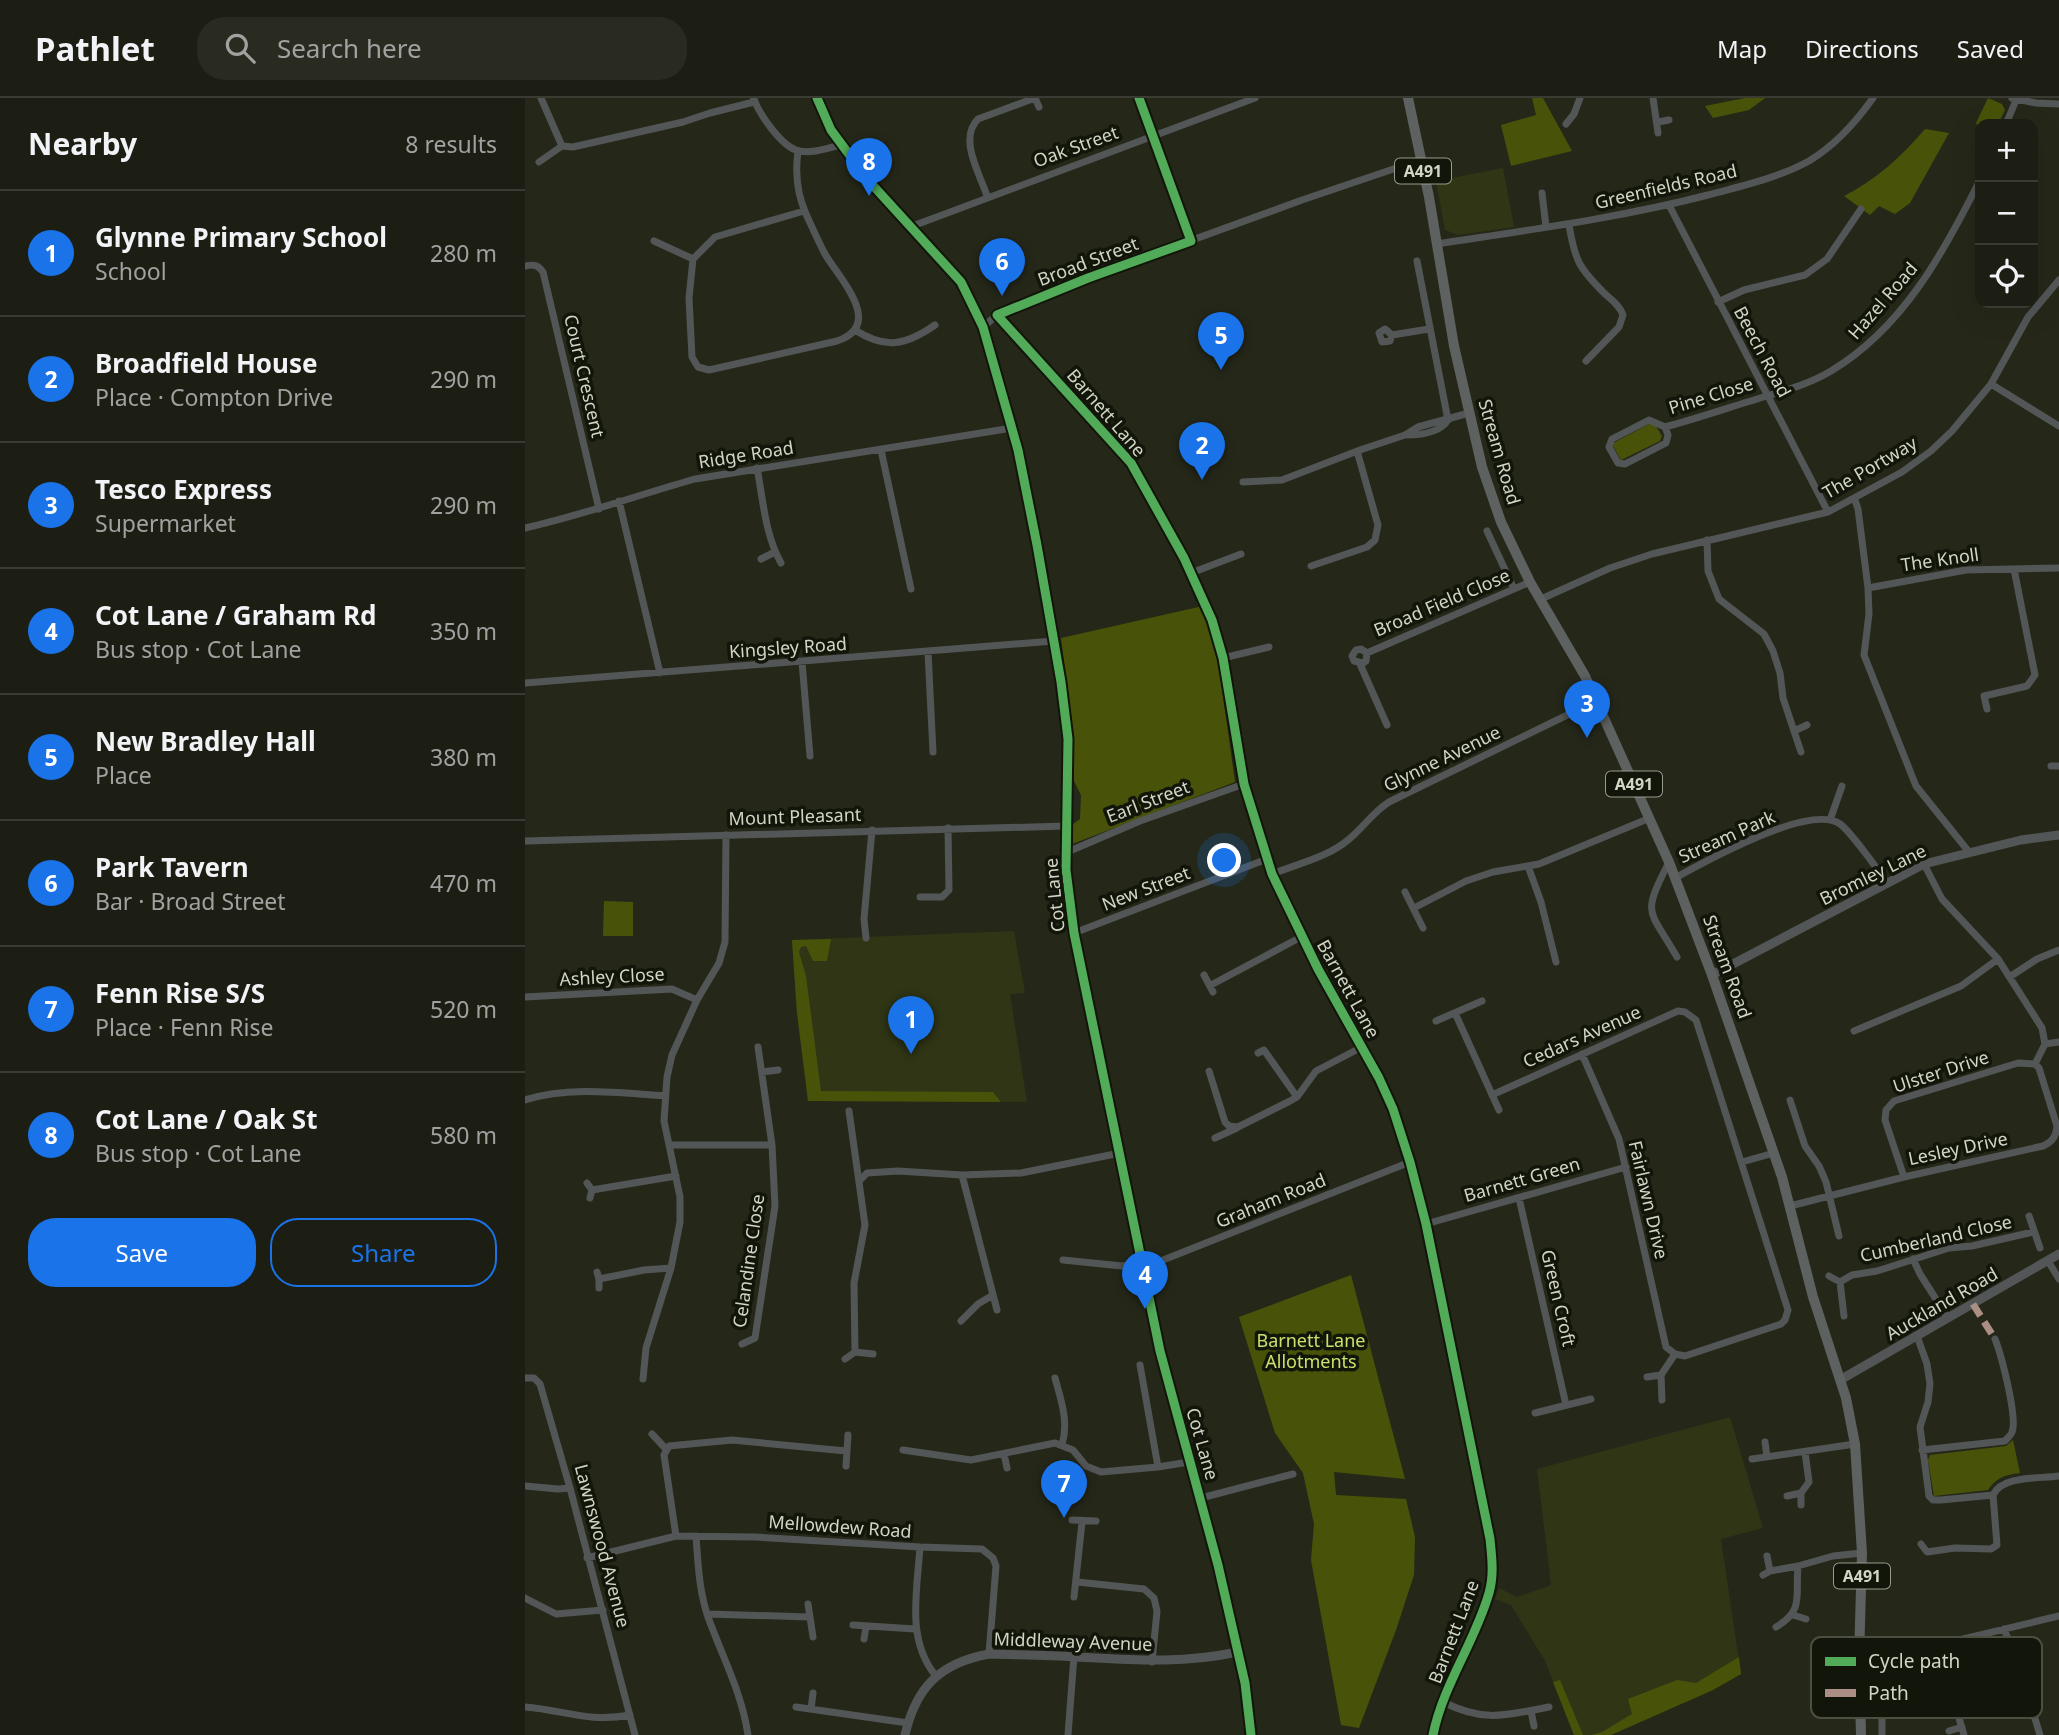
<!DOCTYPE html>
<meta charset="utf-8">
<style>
body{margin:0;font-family:"Noto Sans",sans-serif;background:#292b21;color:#f1f3f6}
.controls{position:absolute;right:21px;top:21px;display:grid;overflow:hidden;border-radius:14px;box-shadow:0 7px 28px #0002}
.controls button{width:63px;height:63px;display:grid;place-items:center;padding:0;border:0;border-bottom:2px solid #3a3c33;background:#1c1e13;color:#f1f3f6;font:35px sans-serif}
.you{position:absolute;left:700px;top:763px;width:24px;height:24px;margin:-18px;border:5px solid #fff;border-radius:50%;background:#1a73e8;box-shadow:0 0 0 10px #1a73e833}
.badge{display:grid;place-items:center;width:46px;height:46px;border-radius:50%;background:#1a73e8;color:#fff;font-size:23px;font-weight:700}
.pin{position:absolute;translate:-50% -58px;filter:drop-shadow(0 2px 4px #0008)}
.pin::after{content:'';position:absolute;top:37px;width:24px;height:21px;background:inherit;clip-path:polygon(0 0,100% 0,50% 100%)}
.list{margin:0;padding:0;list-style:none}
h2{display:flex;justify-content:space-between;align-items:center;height:91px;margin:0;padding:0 28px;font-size:30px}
h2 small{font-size:23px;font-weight:400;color:#a0a2a0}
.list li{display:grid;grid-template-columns:46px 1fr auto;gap:21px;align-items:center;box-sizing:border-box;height:126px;padding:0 28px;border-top:2px solid #3a3c33}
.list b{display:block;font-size:26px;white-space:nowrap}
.list p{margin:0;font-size:23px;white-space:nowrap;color:#a0a2a0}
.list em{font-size:23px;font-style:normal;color:#a0a2a0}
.actions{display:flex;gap:14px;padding:21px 28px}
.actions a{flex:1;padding:16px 0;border:2px solid #1a73e8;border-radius:28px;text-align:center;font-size:24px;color:#1a73e8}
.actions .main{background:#1a73e8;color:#fff}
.icon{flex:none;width:38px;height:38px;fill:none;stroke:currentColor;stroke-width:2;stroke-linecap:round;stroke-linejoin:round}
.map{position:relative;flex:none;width:1534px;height:1637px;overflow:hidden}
header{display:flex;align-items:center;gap:42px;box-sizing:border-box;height:98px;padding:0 35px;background:#1c1e13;border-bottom:2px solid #3a3c33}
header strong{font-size:33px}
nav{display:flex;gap:38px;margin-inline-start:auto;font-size:24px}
.search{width:490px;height:63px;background:#292b21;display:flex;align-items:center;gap:18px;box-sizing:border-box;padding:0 24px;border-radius:28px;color:#a0a2a0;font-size:26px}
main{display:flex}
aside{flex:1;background:#1c1e13}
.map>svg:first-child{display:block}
.built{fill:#2f3515}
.green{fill:#485309}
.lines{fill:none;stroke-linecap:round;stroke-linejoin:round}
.minor{stroke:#535657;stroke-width:7}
.tertiary{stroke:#535657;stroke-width:9}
.trunk{stroke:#5d6160;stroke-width:10}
.quiet{stroke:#ac8f84;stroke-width:7;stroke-dasharray:14 7;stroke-linecap:butt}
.cycleway-casing{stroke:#121509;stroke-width:13}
.cycleway{stroke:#51ab58;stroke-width:9}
.labels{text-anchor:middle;stroke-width:7;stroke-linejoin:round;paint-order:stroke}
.shield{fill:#121509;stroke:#989b8d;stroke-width:2}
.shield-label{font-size:16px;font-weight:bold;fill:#d1d5c5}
.street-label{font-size:18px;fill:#d1d5c5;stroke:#121509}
.park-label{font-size:18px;fill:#c9e16c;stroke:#121509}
.key{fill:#121509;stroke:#4b4f41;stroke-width:2}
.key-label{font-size:19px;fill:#d1d5c5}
</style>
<header>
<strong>Pathlet</strong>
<div class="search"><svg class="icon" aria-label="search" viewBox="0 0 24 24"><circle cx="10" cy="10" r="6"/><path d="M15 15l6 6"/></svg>Search here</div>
<nav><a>Map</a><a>Directions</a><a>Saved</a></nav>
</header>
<main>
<aside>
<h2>Nearby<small>8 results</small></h2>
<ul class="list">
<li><span class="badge">1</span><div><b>Glynne Primary School</b><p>School</p></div><em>280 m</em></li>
<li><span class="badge">2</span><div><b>Broadfield House</b><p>Place · Compton Drive</p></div><em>290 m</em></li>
<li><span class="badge">3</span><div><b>Tesco Express</b><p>Supermarket</p></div><em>290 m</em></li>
<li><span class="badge">4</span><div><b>Cot Lane / Graham Rd</b><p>Bus stop · Cot Lane</p></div><em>350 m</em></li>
<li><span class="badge">5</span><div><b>New Bradley Hall</b><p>Place</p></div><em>380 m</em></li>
<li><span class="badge">6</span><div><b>Park Tavern</b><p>Bar · Broad Street</p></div><em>470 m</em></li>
<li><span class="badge">7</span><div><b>Fenn Rise S/S</b><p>Place · Fenn Rise</p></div><em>520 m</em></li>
<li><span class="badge">8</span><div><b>Cot Lane / Oak St</b><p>Bus stop · Cot Lane</p></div><em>580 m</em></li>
</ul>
<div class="actions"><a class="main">Save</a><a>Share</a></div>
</aside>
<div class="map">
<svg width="1534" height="1637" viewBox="0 0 1534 1637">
<rect width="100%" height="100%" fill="#252819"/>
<path class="built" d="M 978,70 L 989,129 L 933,137 L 920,132 L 911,83 Z
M 489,833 L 500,895 L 485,896 L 502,1004 L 283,1003 L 272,915 L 267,842 Z
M 1205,1319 L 1238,1430 L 1196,1441 L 1216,1576 L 1188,1592 L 1086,1637 L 1049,1637 L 1020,1563 L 986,1507 L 970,1501 L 974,1490 L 992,1499 L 1026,1487 L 1012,1371 Z"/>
<path class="green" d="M 1007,0 L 1018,0 L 1047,53 L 986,68 L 976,27 L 1011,17 Z
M 1220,0 L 1240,0 L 1224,12 L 1188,20 L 1180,8 Z
M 1463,0 L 1477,6 L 1480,12 L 1473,26 L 1455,26 L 1455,31 L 1451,25 Z
M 1400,31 L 1424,35 L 1385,105 L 1370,116 L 1354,108 L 1345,117 L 1319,98 C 1352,81 1376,59 1400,31 Z
M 1126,325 L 1130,327 L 1137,338 L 1135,343 L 1096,362 L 1088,348 L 1090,344 Z
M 678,508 L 691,548 L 710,684 L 547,746 L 547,727 L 555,721 L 556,697 L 549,683 L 549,639 L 536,540 Z
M 79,803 L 108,804 L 108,838 L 78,838 Z
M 306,841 L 302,863 L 288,863 L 281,848 L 276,849 L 274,854 L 281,878 L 296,993 L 468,994 L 476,1004 L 283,1003 L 272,915 L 267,842 Z
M 826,1177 L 880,1381 L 809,1374 L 811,1397 L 881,1401 L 890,1439 L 889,1477 L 871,1532 L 834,1630 L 816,1627 L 786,1462 L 789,1426 L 778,1375 L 750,1335 L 714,1219 Z
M 1488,1342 L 1495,1375 C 1480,1377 1472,1379 1463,1392 L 1409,1398 L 1403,1362 L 1405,1357 L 1481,1348 Z
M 1214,1559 L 1216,1576 L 1188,1592 L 1086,1637 L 1066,1637 L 1077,1634 L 1107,1616 L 1103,1601 L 1152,1582 L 1171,1585 Z
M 1035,1582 L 1058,1637 L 1049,1637 L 1028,1584 Z"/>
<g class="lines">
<path class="minor" d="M 16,0 L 37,48
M 614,0 L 628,37
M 1128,0 L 1133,35
M 1487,0 L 1511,5 L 1534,6
M 229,1 C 234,16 256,47 271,52 C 286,57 302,50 316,47
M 1133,24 L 1144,22
M 1041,26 L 1049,16 L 1055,0
M 1481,26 L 1492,0
M 273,53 C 270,75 272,96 281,116 C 287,129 293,143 300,156 C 313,179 361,227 312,243 L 184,272 L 173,269 L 167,259 L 164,200 L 168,161 L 190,139 L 279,113
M 14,64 L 37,48 L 48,49 L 158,24 L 185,15 L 229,4
M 1017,95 L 1021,129
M 462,98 C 455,76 433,41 453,21 L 510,0 L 514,9
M 1144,107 L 1303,414
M 1044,127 C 1050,163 1054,170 1080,196 C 1087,202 1095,208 1098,217 L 1094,229 L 1061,263
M 385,129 L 730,0
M 129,143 L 168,161
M 912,146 C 1003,132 1094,120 1183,97 C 1217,88 1253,80 1284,63 C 1309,48 1331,24 1348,0
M 892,163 L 923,322
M 0,168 C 9,166 13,167 18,174 L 74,411
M 1193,204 L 1219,192 L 1280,177 L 1302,161 L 1336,111
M 472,217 L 606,365 L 659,460 L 687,522 L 698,560 L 719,686 L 747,776 L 793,871 L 854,980 L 868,1011 L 885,1064 L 901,1126 L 965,1441 C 967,1460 969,1478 964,1495 C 950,1544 918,1587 908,1637
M 458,229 L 472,217 L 563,180 L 777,102 L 895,62
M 330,232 C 361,252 381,247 410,227
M 867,237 L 865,243 L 857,244 L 854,235 L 860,231 L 867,237 L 904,231
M 1466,286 L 1534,328
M 1140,329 L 1143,337 L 1141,345 L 1100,366 L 1093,365 L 1084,349 L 1087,341 L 1124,322 L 1140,329 C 1174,320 1208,308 1242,298 C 1265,291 1286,285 1306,273 C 1378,230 1419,154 1455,82
M 881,337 C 895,337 915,335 923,322
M 356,352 L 386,491
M 232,370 C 238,401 240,437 256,465
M 718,384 L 757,382 L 835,352 L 880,337 L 893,329 L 944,315
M 1330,402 L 1333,411 L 1343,490 L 1344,516 L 1339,557 L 1391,688 L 1444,754
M 94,403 L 135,575
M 0,430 C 58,417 113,397 170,381 L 487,330
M 962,433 L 989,491
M 1182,442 L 1183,473 L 1194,501 L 1239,536 L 1248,553 L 1255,575 L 1258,600 L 1276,654
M 236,461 L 250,454
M 786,468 L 842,449 L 850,442 L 853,427 L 832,353
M 666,475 L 716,456
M 1343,490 L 1441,472 L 1534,470
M 1016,501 L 1085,470 L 1127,456 L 1303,414 L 1377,374 L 1406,353 L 1427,333 L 1466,286 L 1503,219 L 1534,182
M 403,554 L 408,654
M 842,555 L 841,563 L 838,565 L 829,563 L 827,558 L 831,552 L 836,551 L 842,555 L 1005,484
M 698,560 L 744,549
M 277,564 L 285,658
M 835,566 L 862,627
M 0,585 L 529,543
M 1462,611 L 1459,598 L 1502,588 L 1510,577 L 1489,471
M 1269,633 L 1282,627
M 1526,668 L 1534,668
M 1305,722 L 1317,688
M 0,743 L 541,728
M 540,755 L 615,723 L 719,686
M 1144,764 C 1116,819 1124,810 1152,859
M 1399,766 L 1417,801 L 1473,861 L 1517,930 L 1520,946 L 1510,966
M 1003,768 L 1016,804 L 1031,864
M 747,776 C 772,766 803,759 823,742 C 838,730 848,714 864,704 L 1071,603
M 1150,780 C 1181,763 1284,705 1315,726 C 1325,733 1354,773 1362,785
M 880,794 L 898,830
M 395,799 L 417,799 L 424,792 L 423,730
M 889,810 L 941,783 L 968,774 L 1014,766 L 1125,720
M 549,835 L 742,761
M 341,840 L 339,821 L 347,732
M 679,877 L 688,894
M 1486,878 L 1512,861 L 1534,852
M 686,887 L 776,839
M 0,899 L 147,891 L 172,902
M 930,915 L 974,1012
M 911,923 L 957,903
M 1329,933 L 1436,888 L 1473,861
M 1520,946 L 1534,944
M 733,955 L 739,952 L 772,999
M 684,973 L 700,1024 L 704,1028 L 713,1029 L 765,1003 L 772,999 L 791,973 L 837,949
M 237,974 L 253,972
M 967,997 L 1153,913 L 1160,914 L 1171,922 L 1263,1212 L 1260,1222 L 1256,1226 L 1160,1258 L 1150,1256 L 1141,1249 L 1094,1041 L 1057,956
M 0,1002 C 46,988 93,995 140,998
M 1265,1002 L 1280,1048 L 1294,1068 L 1301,1084 L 1314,1138
M 690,1040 L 712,1030
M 144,1047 L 247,1047
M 1217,1064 L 1249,1055
M 437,1077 L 472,1212
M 1379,1079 L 1360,1022 L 1361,1012 L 1369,1003 L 1493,965 L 1510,966
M 334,1083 L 342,1075 L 373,1073 L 437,1077 L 496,1075 L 595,1055
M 62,1085 L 67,1092 L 65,1100
M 67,1092 L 151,1078
M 994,1100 L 1041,1307
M 1265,1108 L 1379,1079 L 1518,1048 C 1527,1044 1531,1039 1532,1028 L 1514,970 L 1510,966
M 1504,1118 L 1515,1150
M 901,1126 L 1101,1069
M 1388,1161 L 1395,1176 L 1423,1220
M 538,1162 L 597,1168 L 617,1164
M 1523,1163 L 1534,1181
M 618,1170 L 885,1064
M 72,1174 L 74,1181 L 74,1190
M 1304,1178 L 1315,1184
M 74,1181 L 119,1172 L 146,1170
M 1319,1218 L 1315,1184 L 1327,1177 L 1352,1173 L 1424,1150 L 1447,1148 L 1508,1134
M 436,1223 L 453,1206 L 468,1197
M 1392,1238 L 1402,1266 L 1405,1286 L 1403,1304 L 1395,1329 L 1404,1398 L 1408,1402 L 1416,1402 L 1468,1397 C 1477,1377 1515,1381 1534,1378
M 217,1246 L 230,1240 L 250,1108 L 247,1047 L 233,949
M 330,1254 L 348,1256
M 320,1261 L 330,1254 L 329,1185 L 340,1127 L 324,1013
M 615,1267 L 633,1369
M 1122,1279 L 1136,1277
M 0,1280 L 9,1280 L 15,1286 L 45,1390 L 110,1637
M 530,1280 C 536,1302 544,1324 537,1347
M 118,1281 L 121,1250 L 146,1170 L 155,1124 L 155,1099 L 139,1023 L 142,979 L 147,957 L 172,902 L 194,865 L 200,844 L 201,737
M 1137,1302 L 1136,1277 L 1150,1256
M 1010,1315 L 1066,1301
M 127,1336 L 141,1351
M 1240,1344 L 1242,1359
M 378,1352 L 446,1362 L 530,1345 L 548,1352 L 561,1368 L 576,1374 L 633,1369 L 664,1364
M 1397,1352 L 1480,1343 C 1482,1340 1486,1338 1487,1334 C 1493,1320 1476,1256 1470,1241
M 479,1356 L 482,1370
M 1227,1361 L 1330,1346
M 321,1368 L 323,1337
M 0,1388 L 33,1391 L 45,1390
M 1262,1398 L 1276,1395
M 676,1400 L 768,1376
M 1276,1407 L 1276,1395 L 1284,1384 L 1280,1354
M 547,1422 L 571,1423
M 151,1438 L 139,1357 L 144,1348 L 207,1342 L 321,1353
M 171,1438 C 173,1465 174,1493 183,1519 C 197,1558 217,1595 223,1637
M 1396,1446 L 1402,1454 L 1430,1450 L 1466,1451 L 1472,1447 L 1468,1397
M 395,1449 C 392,1494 381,1542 411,1578
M 62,1460 L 151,1438 L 230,1439 L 395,1449 L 457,1451 L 468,1460 L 471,1468 L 464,1556
M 1245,1473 L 1273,1468
M 1238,1477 L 1245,1473 L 1242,1458
M 552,1484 L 619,1491 L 629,1500 L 632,1513 L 627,1564
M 549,1499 L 557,1424
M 0,1500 L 31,1516 L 78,1512
M 283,1506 L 288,1539
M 182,1516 L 284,1519
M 1268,1517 L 1281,1521
M 328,1527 L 390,1531
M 1251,1529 C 1280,1512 1270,1497 1273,1468 L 1308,1458 L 1337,1455
M 1479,1531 L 1493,1565 L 1515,1637
M 339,1541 L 341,1529
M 1334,1561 L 1367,1558 L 1534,1518
M 918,1604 C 960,1625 981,1617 1024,1609
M 0,1609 C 39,1612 64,1625 105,1617
M 271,1609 L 383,1625
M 286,1611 L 288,1595
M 1006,1613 L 1009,1628
M 1434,1620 L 1439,1637
M 1424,1633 L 1437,1629
M 543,1637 L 549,1558
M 1357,1637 L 1357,1615 L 1369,1568 L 1367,1558"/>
<path class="tertiary" d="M 292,0 L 306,32 L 343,82 L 436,184 L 458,229 L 493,352 L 512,447 L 536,584 L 543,641 L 541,772 L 549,835 L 635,1253 L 693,1467 L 720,1585 L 726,1637
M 1187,877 L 1399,766 L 1496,742 L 1534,737
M 1315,1282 L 1534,1156
M 380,1637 C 391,1589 415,1565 464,1556 C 493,1557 522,1557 551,1559 C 609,1562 655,1566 713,1554"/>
<path class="trunk" d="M 883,0 L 904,99 L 929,248 L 957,369 L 976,424 L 1005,484 L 1060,578 L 1144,764 L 1187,877 L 1257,1079 L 1288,1199 L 1321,1300 L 1330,1346 L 1337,1455 L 1334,1561 L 1336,1637"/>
<path class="quiet" d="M 1448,1206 L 1470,1241"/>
<defs>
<path id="cycleway" d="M 292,0 L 306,32 L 343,82 L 436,184 L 458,229 L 493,352 L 512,447 L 536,584 L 543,641 L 541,772 L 549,835 L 635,1253 L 693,1467 L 720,1585 L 726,1637
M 614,0 L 666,143 L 563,180 L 472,217 L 606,365 L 659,460 L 687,522 L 698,560 L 719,686 L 747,776 L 793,871 L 854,980 L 868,1011 L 885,1064 L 901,1126 L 965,1441 C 967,1460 969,1478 964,1495 C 950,1544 918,1587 908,1637"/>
</defs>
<use href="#cycleway" class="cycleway-casing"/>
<use href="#cycleway" class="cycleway"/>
</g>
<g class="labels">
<g class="shield">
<rect x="870" y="60.5" width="56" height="25" rx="5"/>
<rect x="1081" y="673.5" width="56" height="25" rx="5"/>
<rect x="1309" y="1465.5" width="56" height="25" rx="5"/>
</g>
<g class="shield-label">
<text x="898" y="79">A491</text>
<text x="1109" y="692">A491</text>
<text x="1337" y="1484">A491</text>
</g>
<g class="street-label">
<text transform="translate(551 49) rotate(-20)" y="6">Oak Street</text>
<text transform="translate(1141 89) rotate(-13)" y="6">Greenfields Road</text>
<text transform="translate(563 164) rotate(-21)" y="6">Broad Street</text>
<text transform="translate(1358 203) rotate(-49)" y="6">Hazel Road</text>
<text transform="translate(1237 254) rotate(62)" y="6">Beech Road</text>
<text transform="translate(59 278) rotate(77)" y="6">Court Crescent</text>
<text transform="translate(1186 298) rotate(-17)" y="6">Pine Close</text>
<text transform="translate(581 315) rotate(49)" y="6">Barnett Lane</text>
<text transform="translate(974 354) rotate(74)" y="6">Stream Road</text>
<text transform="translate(221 357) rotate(-9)" y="6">Ridge Road</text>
<text transform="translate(1345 370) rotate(-30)" y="6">The Portway</text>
<text transform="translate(1415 462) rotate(-8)" y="6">The Knoll</text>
<text transform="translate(917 505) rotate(-23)" y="6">Broad Field Close</text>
<text transform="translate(263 550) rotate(-4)" y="6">Kingsley Road</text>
<text transform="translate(917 661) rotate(-26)" y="6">Glynne Avenue</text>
<text transform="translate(623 704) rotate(-21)" y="6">Earl Street</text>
<text transform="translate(270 719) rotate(-2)" y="6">Mount Pleasant</text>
<text transform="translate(1202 739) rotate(-24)" y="6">Stream Park</text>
<text transform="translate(1348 777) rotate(-26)" y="6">Bromley Lane</text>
<text transform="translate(621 791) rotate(-21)" y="6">New Street</text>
<text transform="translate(530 797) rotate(-96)" y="6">Cot Lane</text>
<text transform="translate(1202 869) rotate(70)" y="6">Stream Road</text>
<text transform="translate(87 879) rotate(-3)" y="6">Ashley Close</text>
<text transform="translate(823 891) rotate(61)" y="6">Barnett Lane</text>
<text transform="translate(1057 939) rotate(-24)" y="6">Cedars Avenue</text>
<text transform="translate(1416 974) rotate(-18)" y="6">Ulster Drive</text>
<text transform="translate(1433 1051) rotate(-12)" y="6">Lesley Drive</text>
<text transform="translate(997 1082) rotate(-16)" y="6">Barnett Green</text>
<text transform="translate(1123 1102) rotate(77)" y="6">Fairlawn Drive</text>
<text transform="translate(746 1103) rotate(-22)" y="6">Graham Road</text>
<text transform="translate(1411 1141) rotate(-13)" y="6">Cumberland Close</text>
<text transform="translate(224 1163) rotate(-82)" y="6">Celandine Close</text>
<text transform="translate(1033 1200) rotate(77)" y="6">Green Croft</text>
<text transform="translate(1417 1206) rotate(-30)" y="6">Auckland Road</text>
<text transform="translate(677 1346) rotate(74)" y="6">Cot Lane</text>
<text transform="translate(315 1429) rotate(4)" y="6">Mellowdew Road</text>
<text transform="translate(77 1448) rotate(75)" y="6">Lawnswood Avenue</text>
<text transform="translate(929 1534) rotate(-69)" y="6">Barnett Lane</text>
<text transform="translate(548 1544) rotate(2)" y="6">Middleway Avenue</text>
</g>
<g class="park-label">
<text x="786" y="1249">Barnett Lane<tspan x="786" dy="21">Allotments</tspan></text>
</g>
</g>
<rect x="1286" y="1539" width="231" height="81" rx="10" class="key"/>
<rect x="1300" y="1559" width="31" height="9" fill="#51ab58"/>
<rect x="1300" y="1591" width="31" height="8" fill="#ac8f84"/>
<g class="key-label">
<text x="1343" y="1570">Cycle path</text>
<text x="1343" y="1602">Path</text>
</g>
</svg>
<div class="controls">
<button>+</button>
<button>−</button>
<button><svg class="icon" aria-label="locate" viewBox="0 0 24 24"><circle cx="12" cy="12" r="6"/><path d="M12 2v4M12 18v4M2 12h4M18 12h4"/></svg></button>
</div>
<div class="you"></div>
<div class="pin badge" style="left:386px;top:956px">1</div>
<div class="pin badge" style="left:677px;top:382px">2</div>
<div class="pin badge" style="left:1062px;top:640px">3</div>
<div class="pin badge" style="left:620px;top:1211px">4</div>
<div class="pin badge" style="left:696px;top:272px">5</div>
<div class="pin badge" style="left:477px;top:198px">6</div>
<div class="pin badge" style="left:539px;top:1420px">7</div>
<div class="pin badge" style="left:344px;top:98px">8</div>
</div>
</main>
